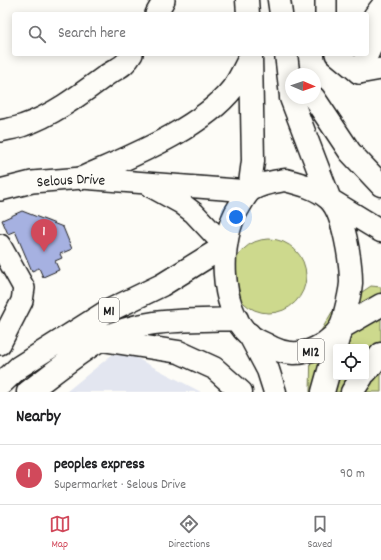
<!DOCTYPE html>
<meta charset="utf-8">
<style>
body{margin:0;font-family:Dekko,sans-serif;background:#f6f6f6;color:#202124}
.controls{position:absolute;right:12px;bottom:12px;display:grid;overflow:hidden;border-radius:4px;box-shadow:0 2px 10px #0003}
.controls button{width:36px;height:36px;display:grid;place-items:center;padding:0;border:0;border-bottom:1px solid #e0e0e0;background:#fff;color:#202124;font:20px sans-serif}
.compass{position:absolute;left:285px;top:68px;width:36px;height:36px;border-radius:50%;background:#fff;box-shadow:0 2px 10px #0003;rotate:92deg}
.you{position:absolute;left:236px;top:217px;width:14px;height:14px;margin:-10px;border:3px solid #fff;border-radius:50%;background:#1a73e8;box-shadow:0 0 0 6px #1a73e833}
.badge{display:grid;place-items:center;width:26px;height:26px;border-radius:50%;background:#d1495b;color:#fff;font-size:13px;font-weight:700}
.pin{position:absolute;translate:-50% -33px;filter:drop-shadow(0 1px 2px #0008)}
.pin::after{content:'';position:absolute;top:21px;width:14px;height:12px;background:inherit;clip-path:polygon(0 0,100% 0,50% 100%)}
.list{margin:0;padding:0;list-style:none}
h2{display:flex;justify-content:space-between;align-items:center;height:52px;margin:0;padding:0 16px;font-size:17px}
h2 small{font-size:13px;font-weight:400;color:#757577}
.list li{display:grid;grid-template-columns:26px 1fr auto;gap:12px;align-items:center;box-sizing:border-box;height:60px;padding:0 16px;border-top:1px solid #e0e0e0}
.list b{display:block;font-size:15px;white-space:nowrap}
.list p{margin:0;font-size:13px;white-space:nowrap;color:#757577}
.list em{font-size:13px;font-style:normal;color:#757577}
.icon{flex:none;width:22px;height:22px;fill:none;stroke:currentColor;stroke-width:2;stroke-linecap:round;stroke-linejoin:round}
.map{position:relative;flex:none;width:381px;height:392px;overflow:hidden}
.search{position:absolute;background:#fff;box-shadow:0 2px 10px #0003;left:12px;right:12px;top:12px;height:44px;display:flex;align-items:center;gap:10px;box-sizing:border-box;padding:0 14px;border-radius:4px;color:#757577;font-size:15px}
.sheet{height:112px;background:#fff}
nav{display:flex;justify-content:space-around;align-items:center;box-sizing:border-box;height:56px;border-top:1px solid #e0e0e0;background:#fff;font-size:11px;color:#757577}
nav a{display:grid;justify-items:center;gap:2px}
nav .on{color:#d1495b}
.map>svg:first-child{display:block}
.built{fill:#e3e6f0}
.green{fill:#cdd98d;stroke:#747a54;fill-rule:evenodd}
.building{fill:#a6b1e1;stroke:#1c1c1c}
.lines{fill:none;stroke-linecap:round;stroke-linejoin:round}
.minor-casing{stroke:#1c1c1c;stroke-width:24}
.major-casing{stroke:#1c1c1c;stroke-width:25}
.highway-casing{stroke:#1c1c1c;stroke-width:25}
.minor{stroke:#fdfcf7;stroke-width:21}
.major{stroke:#fdfcf7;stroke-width:22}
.highway{stroke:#fdfcf7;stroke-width:22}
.labels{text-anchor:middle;stroke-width:3;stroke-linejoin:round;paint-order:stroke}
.shield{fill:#fdfcf7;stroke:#605f5e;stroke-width:1}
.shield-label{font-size:14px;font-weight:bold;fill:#1c1c1c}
.street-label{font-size:15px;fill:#1c1c1c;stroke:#fdfcf7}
</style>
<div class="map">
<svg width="381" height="392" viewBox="0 0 381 392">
<rect width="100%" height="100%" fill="#fdfcf7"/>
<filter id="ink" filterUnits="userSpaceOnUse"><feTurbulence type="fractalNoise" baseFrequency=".025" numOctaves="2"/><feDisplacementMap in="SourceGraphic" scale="8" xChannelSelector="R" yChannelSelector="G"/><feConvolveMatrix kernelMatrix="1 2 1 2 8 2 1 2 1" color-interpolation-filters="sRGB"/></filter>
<g filter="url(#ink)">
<path class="built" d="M 119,349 L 201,392 L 66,392 Z"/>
<path class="green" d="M232 276a37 37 0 1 1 74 0a37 37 0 1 1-74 0Z
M 371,286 L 381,287 L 381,392 L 310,392 L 311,348 L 332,312 ZM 336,347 L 366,347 L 366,377 L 336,377 Z"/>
<path class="building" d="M 22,211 L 63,227 L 72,249 L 60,254 L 62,258 L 55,261 L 59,270 L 43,277 L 39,268 L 32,271 L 15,231 L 8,234 L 2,220 Z"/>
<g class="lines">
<defs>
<g id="minor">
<path d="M 326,0 L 326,14"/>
<path d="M 156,14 L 164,0"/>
<path d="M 372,45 L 374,16 L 381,7"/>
<path d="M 336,54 L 359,73 L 381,69"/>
<path d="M 359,73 L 372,45 L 381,38"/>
<path d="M 0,131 C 8,129 17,128 24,125 C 52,116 81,94 104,77 C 116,68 124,68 132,54"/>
<path d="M 150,186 L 181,203 L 194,213 L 225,246"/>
<path id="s1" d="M 0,190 L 32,182 L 82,178 L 249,191"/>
<path d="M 0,245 L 24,288 L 22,301 L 0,344"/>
</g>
<path id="major" d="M 249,334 L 268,370 L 275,392
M 323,392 L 341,328"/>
<path id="highway" d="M 247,0 L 248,14
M 279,0 L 281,14
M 286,54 L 291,96
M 291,98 L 330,200 L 381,231
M 314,98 L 350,152 L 381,185
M 82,178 C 129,157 201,129 233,88 C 240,79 245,66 251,56
M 285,180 C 301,184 317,188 329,199 C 344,213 351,262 351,283 C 350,295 346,309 343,321 C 340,332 327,343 316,348 C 300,356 282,354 267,345 C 261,342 254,339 249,335 C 219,309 218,239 239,207 C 242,202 246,194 251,190 C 261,183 273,182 285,180 Z
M 249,191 L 253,161 L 251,56
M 341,328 L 381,305
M 102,340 L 179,352 L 214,368 L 241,392
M 366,372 L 381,354
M 0,385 L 19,367 L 106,312 L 162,285 L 225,246
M 28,392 C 51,375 75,355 100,340 C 140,317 192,321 237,319
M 352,392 L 362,377"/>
</defs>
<use href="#minor" class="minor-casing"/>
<use href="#major" class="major-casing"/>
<use href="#highway" class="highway-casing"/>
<use href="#minor" class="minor"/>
<use href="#major" class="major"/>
<use href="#highway" class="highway"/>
</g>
</g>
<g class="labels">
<g class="shield">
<rect x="99" y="298" width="20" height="24" rx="3"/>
<rect x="298" y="339" width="26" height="24" rx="3"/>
</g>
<g class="shield-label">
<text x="109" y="315">M1</text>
<text x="311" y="356">M12</text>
</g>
<g class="street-label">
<text dy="5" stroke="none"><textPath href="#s1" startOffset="72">Selous Drive</textPath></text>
</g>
</g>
</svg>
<div class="controls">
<button><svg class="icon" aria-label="locate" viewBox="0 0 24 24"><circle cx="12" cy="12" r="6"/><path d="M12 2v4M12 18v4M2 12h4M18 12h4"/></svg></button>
</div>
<svg class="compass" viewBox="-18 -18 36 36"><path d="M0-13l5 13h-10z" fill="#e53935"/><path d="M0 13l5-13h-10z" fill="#757577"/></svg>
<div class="you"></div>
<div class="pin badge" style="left:44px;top:252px">1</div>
<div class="search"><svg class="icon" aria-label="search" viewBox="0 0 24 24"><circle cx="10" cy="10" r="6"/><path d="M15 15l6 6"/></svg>Search here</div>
</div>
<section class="sheet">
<h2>Nearby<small></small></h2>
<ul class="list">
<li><span class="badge">1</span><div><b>peoples express</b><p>Supermarket · Selous Drive</p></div><em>90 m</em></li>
</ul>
</section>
<nav>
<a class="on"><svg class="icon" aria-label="map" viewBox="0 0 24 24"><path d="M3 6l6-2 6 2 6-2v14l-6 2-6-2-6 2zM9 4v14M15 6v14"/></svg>Map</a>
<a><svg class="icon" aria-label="directions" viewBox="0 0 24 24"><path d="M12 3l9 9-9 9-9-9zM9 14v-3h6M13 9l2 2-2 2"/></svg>Directions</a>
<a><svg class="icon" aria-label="saved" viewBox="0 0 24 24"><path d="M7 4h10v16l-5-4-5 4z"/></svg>Saved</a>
</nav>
